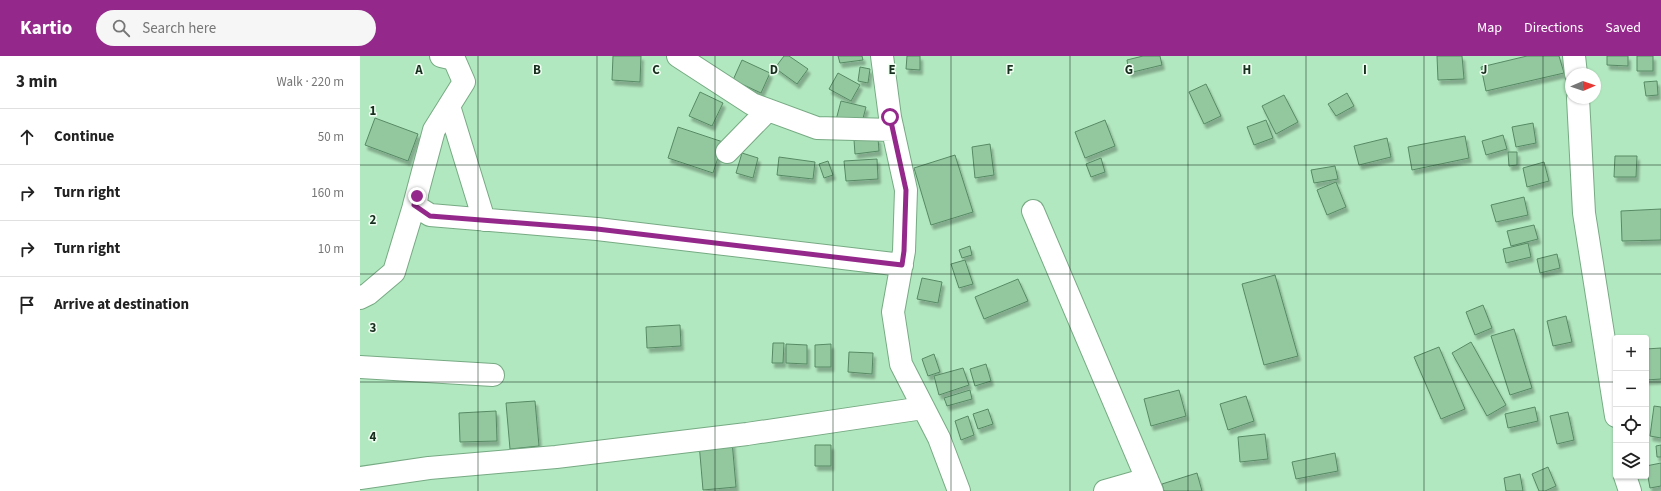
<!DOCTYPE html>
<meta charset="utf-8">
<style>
body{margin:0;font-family:"Source Sans 3",sans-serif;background:#f6f6f6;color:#222}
.controls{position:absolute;right:12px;bottom:12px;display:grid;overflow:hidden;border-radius:4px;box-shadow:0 1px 3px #0004}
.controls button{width:36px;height:36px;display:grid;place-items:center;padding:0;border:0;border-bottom:1px solid #e0e0e0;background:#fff;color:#222;font:20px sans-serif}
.compass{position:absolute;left:1205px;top:12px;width:36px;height:36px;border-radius:50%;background:#fff;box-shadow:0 1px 3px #0004;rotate:88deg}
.stop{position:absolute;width:12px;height:12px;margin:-9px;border:3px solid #94298b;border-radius:50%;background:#fff}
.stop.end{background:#94298b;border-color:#fff;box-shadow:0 1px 4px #0008}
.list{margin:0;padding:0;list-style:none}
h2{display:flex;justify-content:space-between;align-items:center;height:52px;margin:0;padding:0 16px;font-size:17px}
h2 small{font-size:13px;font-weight:400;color:#767676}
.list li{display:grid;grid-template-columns:26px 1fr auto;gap:12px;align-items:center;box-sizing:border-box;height:56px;padding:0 16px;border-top:1px solid #e0e0e0}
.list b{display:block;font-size:15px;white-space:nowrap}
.list em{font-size:13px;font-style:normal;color:#767676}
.icon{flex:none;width:22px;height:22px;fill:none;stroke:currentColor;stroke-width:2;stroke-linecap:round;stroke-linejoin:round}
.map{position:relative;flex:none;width:1301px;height:435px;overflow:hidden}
header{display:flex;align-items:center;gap:24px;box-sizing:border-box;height:56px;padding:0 20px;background:#94298b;color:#fff}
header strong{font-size:19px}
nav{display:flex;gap:22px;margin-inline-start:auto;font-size:14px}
.search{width:280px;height:36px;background:#f6f6f6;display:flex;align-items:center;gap:10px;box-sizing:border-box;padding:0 14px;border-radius:22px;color:#767676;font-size:15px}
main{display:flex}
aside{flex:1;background:#fff}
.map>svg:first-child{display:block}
.building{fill:#93c89f;stroke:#578a64;filter:url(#shadow)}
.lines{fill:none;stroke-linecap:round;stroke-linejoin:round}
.minor-casing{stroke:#76aa83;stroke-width:24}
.minor{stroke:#fff;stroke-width:22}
.route{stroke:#94298b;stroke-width:5}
.grid{fill:none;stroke:#182e1e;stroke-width:1;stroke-opacity:0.55}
.grid-label{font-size:13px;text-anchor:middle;font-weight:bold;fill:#182e1e;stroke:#effff2;stroke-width:3;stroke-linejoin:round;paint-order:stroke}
</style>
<header>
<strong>Kartio</strong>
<div class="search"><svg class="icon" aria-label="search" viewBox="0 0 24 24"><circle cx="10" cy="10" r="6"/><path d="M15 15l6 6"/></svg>Search here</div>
<nav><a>Map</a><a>Directions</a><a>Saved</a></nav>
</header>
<main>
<aside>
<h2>3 min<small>Walk · 220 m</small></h2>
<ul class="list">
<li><svg class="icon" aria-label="ahead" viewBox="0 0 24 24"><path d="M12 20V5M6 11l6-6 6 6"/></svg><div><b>Continue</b></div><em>50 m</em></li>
<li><svg class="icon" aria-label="right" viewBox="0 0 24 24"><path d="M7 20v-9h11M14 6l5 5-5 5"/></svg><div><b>Turn right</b></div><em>160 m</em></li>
<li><svg class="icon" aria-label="right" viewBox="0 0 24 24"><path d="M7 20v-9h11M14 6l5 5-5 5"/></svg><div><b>Turn right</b></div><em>10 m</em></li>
<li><svg class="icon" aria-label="arrive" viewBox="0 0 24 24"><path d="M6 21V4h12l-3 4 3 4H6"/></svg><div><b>Arrive at destination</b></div></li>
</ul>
</aside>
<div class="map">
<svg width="1301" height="435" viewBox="0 0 1301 435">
<defs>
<filter id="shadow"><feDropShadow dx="2.5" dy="4.5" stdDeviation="1" flood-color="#0004"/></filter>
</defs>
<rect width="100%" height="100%" fill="#b2e8bf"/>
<path class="building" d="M 253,0 L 281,0 L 280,26 L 252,24 Z
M 424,0 L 429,0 L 448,13 L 437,28 L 415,12 Z
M 478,0 L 502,0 L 503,4 L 480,7 Z
M 547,0 L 560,0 L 560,14 L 546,13 Z
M 783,0 L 800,0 L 802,9 L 769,17 L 767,4 Z
M 1077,0 L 1102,0 L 1104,23 L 1078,24 Z
M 1167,0 L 1199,0 L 1204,17 L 1126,35 L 1121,11 Z
M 1247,0 L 1268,0 L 1268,10 L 1247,9 Z
M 1277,0 L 1293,0 L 1293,15 L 1277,15 Z
M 382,4 L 410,17 L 401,37 L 373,24 Z
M 500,11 L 510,13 L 508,27 L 498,25 Z
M 478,17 L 500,29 L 491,45 L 469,33 Z
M 1297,25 L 1298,39 L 1286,40 L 1284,26 Z
M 846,28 L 861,60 L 844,68 L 829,36 Z
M 340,36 L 363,47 L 352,70 L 329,60 Z
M 987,37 L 994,50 L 976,60 L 968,48 Z
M 924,39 L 938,66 L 916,78 L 902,50 Z
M 481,45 L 506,51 L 501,70 L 476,64 Z
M 15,62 L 58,78 L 48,105 L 5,89 Z
M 745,64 L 755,90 L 725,102 L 715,76 Z
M 906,64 L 913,82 L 894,89 L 887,71 Z
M 1173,67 L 1176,87 L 1156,91 L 1152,71 Z
M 318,71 L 363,86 L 353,117 L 308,102 Z
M 1143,79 L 1147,93 L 1126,99 L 1122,85 Z
M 1105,80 L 1109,102 L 1052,114 L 1048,91 Z
M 518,82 L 519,95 L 495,98 L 494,84 Z
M 1027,82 L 1031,101 L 999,109 L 994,90 Z
M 630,88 L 634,119 L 615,122 L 612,91 Z
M 1148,96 L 1157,96 L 1157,109 L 1149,110 Z
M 382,97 L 398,102 L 393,122 L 376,117 Z
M 595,99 L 613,156 L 571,169 L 554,112 Z
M 1255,100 L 1277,100 L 1276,121 L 1254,121 Z
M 419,101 L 455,106 L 453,123 L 417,119 Z
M 741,102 L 745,116 L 731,121 L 726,108 Z
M 517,103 L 518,123 L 486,125 L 484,105 Z
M 468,105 L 473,119 L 464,122 L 459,108 Z
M 1184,106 L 1189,125 L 1167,131 L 1163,112 Z
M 975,110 L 978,123 L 954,127 L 951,114 Z
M 976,126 L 986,151 L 967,159 L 957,134 Z
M 1164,141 L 1168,159 L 1136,166 L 1131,149 Z
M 1301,153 L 1301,184 L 1262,185 L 1261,155 Z
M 1174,169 L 1178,183 L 1151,190 L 1147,175 Z
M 1168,187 L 1171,201 L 1146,207 L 1143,193 Z
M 610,190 L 612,199 L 602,202 L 599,194 Z
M 1197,198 L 1200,212 L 1180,217 L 1177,203 Z
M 605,204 L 613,228 L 599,232 L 591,208 Z
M 915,219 L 938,300 L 904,309 L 882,228 Z
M 562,222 L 582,226 L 578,247 L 557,243 Z
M 658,223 L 668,245 L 624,263 L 615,241 Z
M 1123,249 L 1132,272 L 1115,279 L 1106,256 Z
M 1206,260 L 1212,286 L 1193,290 L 1187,265 Z
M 320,269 L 321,290 L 287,292 L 286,271 Z
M 1154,273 L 1172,332 L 1150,339 L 1131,280 Z
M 1111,286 L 1146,349 L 1127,360 L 1092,297 Z
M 413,287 L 424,287 L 423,307 L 412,307 Z
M 426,288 L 447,289 L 447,308 L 426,307 Z
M 471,288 L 471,311 L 455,311 L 455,289 Z
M 1079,291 L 1105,353 L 1081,363 L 1054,301 Z
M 1301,292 L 1301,323 L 1286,324 L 1286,293 Z
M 489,296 L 513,297 L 512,318 L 488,316 Z
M 574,298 L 580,316 L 568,320 L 562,303 Z
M 626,308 L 631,325 L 615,330 L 610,313 Z
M 603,312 L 609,329 L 579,339 L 574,320 Z
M 610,334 L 612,343 L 587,350 L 584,342 Z
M 819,334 L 826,360 L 791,370 L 784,343 Z
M 886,340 L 894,365 L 868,374 L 860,348 Z
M 175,345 L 179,390 L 150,393 L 146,347 Z
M 1294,350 L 1301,351 L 1301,382 L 1290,380 Z
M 1175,351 L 1178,365 L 1148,372 L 1145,358 Z
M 628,353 L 633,368 L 618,373 L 613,358 Z
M 136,355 L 137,385 L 100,386 L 99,357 Z
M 1208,356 L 1214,384 L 1197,388 L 1190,360 Z
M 608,360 L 614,379 L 601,384 L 595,365 Z
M 905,378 L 908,403 L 880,406 L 878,381 Z
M 372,385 L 376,431 L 343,434 L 339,387 Z
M 455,389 L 471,389 L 471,410 L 455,410 Z
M 1301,389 L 1301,401 L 1297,401 L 1296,390 Z
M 975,397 L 978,415 L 936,423 L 932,406 Z
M 1301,407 L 1301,430 L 1290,432 L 1286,410 Z
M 1188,411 L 1196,430 L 1185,435 L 1179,435 L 1172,418 Z
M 837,417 L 842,435 L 804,435 L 802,428 Z
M 1160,418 L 1163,435 L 1146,435 L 1144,422 Z"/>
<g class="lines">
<defs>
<path id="minor" d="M 81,0 L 94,3 L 104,26 L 74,74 L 54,149 L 70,159 L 237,173 L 542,209
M 318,0 L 392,48 L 457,72 L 533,74
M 522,0 L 530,61 L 546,134 L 544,195 L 533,256 L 541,308 L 579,382 L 599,435
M 1214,0 L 1216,18
M 1218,42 L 1224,157 L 1256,360
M 89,50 L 124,164
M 367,96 L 408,54
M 673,155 L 792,435
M 0,242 L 8,238 L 34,216 L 57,140
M 0,311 L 133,319
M 1265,420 L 1270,435
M 0,422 L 69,412 L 196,401 L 387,378 L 563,352
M 745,435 L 787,423"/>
</defs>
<use href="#minor" class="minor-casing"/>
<use href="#minor" class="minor"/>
</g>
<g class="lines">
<path class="route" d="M 57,140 L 54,149 L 70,160 L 237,173 L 542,209 L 544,195 L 546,134 L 530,61"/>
</g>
<path class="grid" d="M 118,0 L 118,435M 237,0 L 237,435M 355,0 L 355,435M 473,0 L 473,435M 591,0 L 591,435M 710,0 L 710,435M 828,0 L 828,435M 946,0 L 946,435M 1064,0 L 1064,435M 1183,0 L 1183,435M 0,109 L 1301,109M 0,218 L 1301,218M 0,326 L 1256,326M 1286,326 L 1301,326"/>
<g class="grid-label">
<text x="59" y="18">A</text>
<text x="177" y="18">B</text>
<text x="296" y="18">C</text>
<text x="414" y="18">D</text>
<text x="532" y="18">E</text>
<text x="650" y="18">F</text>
<text x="769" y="18">G</text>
<text x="887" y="18">H</text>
<text x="1005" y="18">I</text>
<text x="1124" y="18">J</text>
<text x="13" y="59">1</text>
<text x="13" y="168">2</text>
<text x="13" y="276">3</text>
<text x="13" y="385">4</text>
</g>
</svg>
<div class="controls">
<button>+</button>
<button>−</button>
<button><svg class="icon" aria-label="locate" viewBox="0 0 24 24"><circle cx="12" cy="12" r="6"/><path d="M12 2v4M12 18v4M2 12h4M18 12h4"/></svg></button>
<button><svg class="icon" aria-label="layers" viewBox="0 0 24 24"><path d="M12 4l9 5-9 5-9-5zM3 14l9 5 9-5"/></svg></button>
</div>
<svg class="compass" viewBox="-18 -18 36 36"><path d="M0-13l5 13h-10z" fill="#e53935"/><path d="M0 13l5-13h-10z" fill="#767676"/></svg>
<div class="stop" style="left:530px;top:61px"></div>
<div class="stop end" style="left:57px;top:140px"></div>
</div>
</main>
